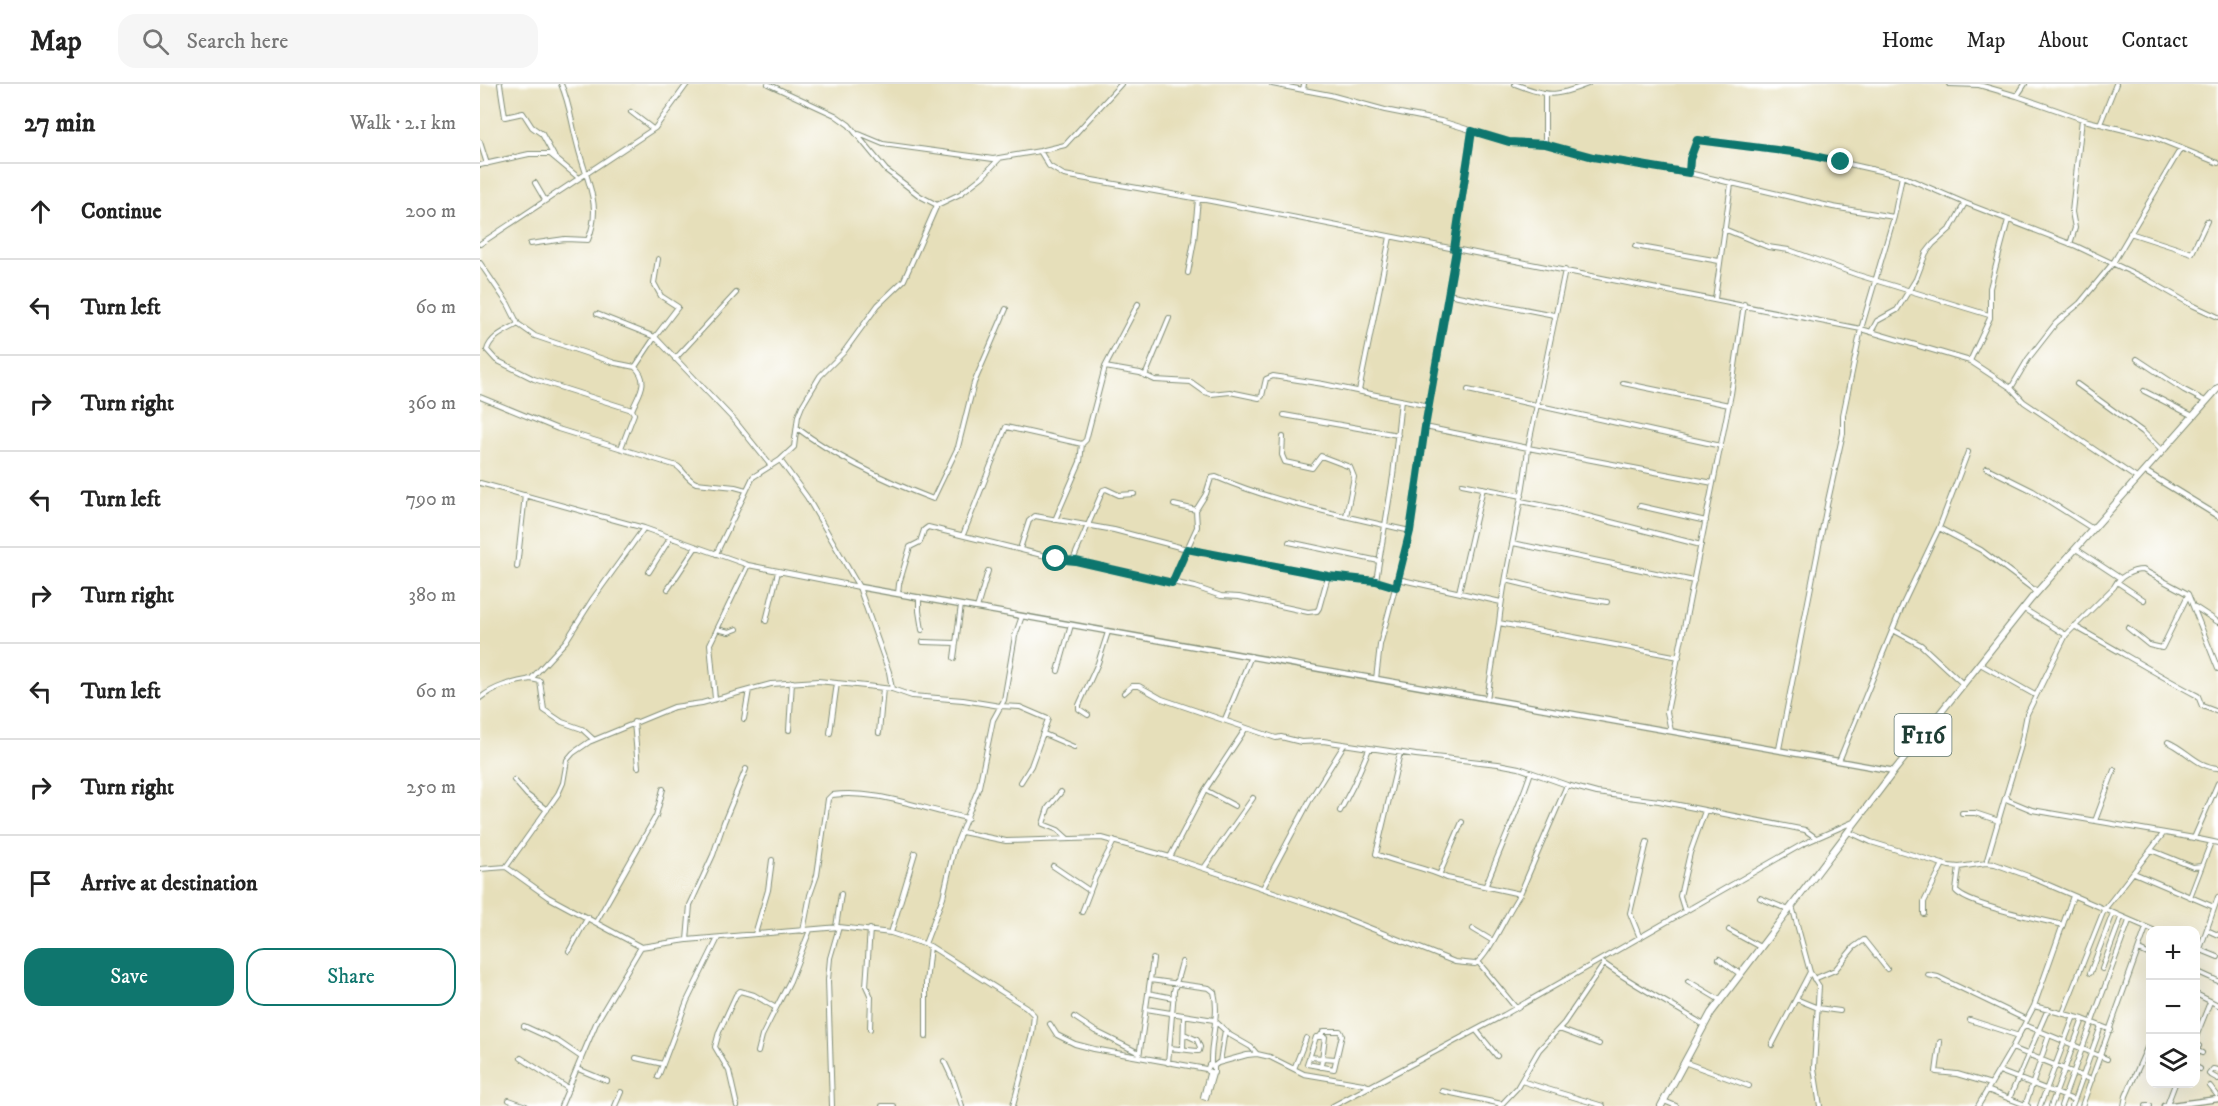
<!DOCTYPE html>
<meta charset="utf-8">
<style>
body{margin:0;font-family:"IM FELL DW Pica",serif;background:#f6f6f6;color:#222}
.controls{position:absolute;right:18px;bottom:18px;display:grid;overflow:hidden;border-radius:12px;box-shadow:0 6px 24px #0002}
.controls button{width:54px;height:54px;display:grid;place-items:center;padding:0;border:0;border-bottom:2px solid #e0e0e0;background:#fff;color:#222;font:30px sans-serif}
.stop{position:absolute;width:18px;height:18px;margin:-14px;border:4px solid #0f766e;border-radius:50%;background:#fff}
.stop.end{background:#0f766e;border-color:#fff;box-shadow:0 2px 6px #0008}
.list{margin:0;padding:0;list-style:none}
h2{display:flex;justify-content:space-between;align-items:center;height:78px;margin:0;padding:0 24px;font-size:26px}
h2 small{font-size:20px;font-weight:400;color:#767676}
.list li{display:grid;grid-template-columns:39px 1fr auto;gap:18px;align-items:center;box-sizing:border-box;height:96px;padding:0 24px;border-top:2px solid #e0e0e0}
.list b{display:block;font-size:22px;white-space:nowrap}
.list em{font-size:20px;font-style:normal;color:#767676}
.actions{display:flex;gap:12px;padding:18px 24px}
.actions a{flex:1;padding:14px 0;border:2px solid #0f766e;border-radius:18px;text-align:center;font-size:21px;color:#0f766e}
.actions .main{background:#0f766e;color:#fff}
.icon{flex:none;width:33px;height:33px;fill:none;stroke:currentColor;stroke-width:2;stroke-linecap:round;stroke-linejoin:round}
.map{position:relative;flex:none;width:1738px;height:1022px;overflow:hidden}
header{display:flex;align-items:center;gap:36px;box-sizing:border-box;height:84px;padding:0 30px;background:#fff;border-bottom:2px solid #e0e0e0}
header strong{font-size:28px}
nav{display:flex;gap:33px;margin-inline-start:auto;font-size:21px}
.search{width:420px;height:54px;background:#f6f6f6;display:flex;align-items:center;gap:15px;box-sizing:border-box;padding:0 21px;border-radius:18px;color:#767676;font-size:22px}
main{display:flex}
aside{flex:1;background:#fff}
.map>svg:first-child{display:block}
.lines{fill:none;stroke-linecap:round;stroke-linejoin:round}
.minor-casing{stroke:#828e77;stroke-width:6}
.tertiary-casing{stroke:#828e77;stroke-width:7}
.primary-casing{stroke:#828e77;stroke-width:8}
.minor{stroke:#fff;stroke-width:4}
.tertiary{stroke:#fff;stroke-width:4.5}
.primary{stroke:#fff;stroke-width:6}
.route{stroke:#0f766e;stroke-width:8}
.labels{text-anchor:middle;stroke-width:5;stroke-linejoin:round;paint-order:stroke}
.shield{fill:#fff;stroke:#627771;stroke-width:1.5}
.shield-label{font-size:24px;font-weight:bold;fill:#1f3d34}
</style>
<header>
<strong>Map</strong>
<div class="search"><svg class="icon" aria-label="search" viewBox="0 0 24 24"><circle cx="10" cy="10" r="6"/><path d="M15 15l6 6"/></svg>Search here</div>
<nav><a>Home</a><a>Map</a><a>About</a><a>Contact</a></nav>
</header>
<main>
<aside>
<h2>27 min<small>Walk · 2.1 km</small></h2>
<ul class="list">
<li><svg class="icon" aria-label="ahead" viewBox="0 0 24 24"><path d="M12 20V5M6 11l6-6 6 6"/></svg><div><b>Continue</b></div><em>200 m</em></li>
<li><svg class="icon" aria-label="left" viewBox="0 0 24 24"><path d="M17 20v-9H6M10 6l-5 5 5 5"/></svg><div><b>Turn left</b></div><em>60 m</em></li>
<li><svg class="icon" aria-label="right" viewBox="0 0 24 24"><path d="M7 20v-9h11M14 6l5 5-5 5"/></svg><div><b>Turn right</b></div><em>360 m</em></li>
<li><svg class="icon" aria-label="left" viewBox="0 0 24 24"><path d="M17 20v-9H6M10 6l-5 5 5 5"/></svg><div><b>Turn left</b></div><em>790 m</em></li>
<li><svg class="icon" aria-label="right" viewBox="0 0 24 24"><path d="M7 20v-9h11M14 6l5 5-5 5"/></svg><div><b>Turn right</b></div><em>380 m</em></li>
<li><svg class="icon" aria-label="left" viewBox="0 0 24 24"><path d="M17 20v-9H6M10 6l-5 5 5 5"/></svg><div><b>Turn left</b></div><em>60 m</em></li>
<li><svg class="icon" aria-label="right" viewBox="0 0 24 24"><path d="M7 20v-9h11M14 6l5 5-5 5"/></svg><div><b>Turn right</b></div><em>250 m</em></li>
<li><svg class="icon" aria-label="arrive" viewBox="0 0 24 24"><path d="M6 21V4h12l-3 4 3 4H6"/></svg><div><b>Arrive at destination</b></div></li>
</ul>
<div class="actions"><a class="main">Save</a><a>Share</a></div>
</aside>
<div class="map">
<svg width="1738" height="1022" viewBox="0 0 1738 1022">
<rect width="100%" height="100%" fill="#fff"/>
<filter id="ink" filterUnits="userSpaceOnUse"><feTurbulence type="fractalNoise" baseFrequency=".0167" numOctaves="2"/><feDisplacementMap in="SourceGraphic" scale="12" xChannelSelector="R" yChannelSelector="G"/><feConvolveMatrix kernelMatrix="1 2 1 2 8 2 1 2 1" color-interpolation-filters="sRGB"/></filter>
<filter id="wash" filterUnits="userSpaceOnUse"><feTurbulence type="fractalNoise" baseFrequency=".008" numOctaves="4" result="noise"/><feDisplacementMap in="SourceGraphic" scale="24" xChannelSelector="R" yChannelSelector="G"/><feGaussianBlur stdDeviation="1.35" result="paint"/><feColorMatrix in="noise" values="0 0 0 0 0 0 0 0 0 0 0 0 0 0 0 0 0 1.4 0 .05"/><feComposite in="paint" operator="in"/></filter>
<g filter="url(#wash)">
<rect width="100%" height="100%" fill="#e6dfba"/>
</g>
<g filter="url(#ink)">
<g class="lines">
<defs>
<path id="minor" d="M 20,0 L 25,33 L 43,29 L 52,43 L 62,50 L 74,72
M 288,0 L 355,31 L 369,41
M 792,0 L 850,11 L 905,26 L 961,37 L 1029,58 L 1065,60
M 1035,0 C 1068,13 1075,13 1108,0
M 1469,0 L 1499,1 L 1537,12 L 1608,37 L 1673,53 L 1738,79
M 823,6 L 824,0
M 1065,11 L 1065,60 L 1113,73 L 1209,89 L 1210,75 L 1217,56 L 1320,69 L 1422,92 L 1485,119 L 1596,162 L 1670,197 L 1710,220 L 1738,233
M 1537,12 L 1545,0
M 151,28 L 173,45
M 1620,40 L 1636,0
M 379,50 L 403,60 L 513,75 L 560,67 L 585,61 L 641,0
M 0,58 L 7,80
M 560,67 L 569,82 L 584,91 L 731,117 L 1381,245 L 1490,277 L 1531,304 L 1544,318 L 1658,395
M 0,81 L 49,70 L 70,70 L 99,94
M 1209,89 L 1353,123 L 1414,133
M 55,99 L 65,116
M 457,121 L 480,110 L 502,93 L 520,74
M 1244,145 L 1288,163 L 1309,166 L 1378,191 L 1509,231
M 1650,149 L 1712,169 L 1727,137
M 0,160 L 175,44 L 207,0
M 50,160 L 85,155 L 108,156 C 123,121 106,96 98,63 C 92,42 90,20 81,0
M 1590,160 L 1595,144 L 1592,128 L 1602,35
M 1155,162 L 1239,177
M 974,165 L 992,47
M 178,175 L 174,199 L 181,212 L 198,223 L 175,253 L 255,337 L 291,382
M 0,179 L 28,220 L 38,240 L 55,252 L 135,279 L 155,283 L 175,253 L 117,230
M 1085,186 L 1048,364 L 1233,399
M 708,189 L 714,157 L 718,115
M 968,210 L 1074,231
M 1235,215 L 1251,100
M 38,240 C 26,247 11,252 7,266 L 16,276 L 54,295 L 152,326 L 154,330 L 141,364
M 1391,248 L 1397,237 L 1417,226 L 1436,195 L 1446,169 L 1453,160 L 1471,144 L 1485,119
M 195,275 L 256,209
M 1657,275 L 1704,306 L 1725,317
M 1490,277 L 1510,234 L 1510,204 L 1528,136
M 625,283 L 660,289 L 675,296 L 711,298 L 725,308 L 731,310 L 750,308 L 779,314 L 782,312 L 786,295 L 793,292 L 843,300 L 949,322
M 665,292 L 689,234
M 1143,299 L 1249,321
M 1597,300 L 1663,348 L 1682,367
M 1531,304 L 1548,275 L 1576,239 L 1600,219 L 1633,179 L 1701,64
M 988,306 L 1241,362
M 879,307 L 910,153
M 1664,307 L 1713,332
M 0,313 L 78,345 L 197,382 C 204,387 207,395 216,399 L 255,403 L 266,406
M 152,326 C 159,309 170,298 155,283
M 804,331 L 918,351
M 945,343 L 1048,364 C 1043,423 1025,480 1019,539
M 317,344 C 357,374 406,397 453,415 L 478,363 L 494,299 L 526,225
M 803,353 L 802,371 L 805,378 L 832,384 L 841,372 L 870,383 L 874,393 L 866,432
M 300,376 L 327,413 L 379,503 L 409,588 L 412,605
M 1507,384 L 1553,407 L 1613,445
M 0,399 L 164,444 L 268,481 L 379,503
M 982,400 L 1042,412
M 1041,417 L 1080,425 L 1221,461
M 1160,422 L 1226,437
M 716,426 L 726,410 L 731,394 L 736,393 C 797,419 865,432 930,447
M 575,436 L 600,378 L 602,360
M 1459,444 L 1501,466 L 1557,508
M 483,451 L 526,343 L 602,360 L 606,356 L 625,283 L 658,220
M 809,458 L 899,477
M 1033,459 L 1214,497
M 540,465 L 549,437 L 555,432 L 634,446 L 707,465 L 717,443 L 716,426 L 694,421
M 1596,465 L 1640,494
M 236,470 L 273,393 L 300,376 L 314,363 L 318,332 L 322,322 L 340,292 L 363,269 L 398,221 L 424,196 L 457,121 L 440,112 L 406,86 L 369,41
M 593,476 L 623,406 L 626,405 L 639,411 L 654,410
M 37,483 L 45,411
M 169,488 L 191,453
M 918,495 L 1021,518
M 1026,496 L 1090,512 L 1127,518
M 896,497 L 913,392 L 921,316
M 1637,498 L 1664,516
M 692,499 L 707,465 L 848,492
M 188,505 L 216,463
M 979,508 L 1003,404
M 418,510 L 419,500 L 430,463 L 440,458 L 444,446 L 448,443 L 578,475 L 596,477 L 715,503 L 741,512 L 759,513 L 828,528 L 837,527 L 839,524 L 848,492 L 896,497 L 916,503
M 439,513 L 439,527 L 442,546
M 1715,523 L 1738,538
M 497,524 L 508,487
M 1544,525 L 1586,551
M 286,537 L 298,488
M 1594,542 C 1636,565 1676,590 1718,612 L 1722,622 L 1738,628
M 1648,544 L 1669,561 L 1682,564 L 1708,511
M 237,545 L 249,548 L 257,545
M 1413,546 L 1441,561 L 1483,600
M 443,558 L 476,559
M 474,574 L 481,521
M 1500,580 L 1555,611
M 1738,585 L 1708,510 L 1663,486 C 1651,486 1639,493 1634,503 L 1586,551 L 1547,630 L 1540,665 L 1526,711 L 1528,716 L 1552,726 L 1714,754 L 1738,699
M 578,587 L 591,541
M 896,595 L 900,561 L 930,447 L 945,343 L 976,166
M 644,609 L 652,602 L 659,602 L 682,615 L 796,654 L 801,653 L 821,658 L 843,657 L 936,671 L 1018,680 L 1039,684 L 1087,701 L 1117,709 L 1179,717 L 1325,746 L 1336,754
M 0,614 C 17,601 31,599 51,595
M 235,615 L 230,560 L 268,481
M 1007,615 L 1019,539 L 1199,573
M 608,631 L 599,625 L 599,621 L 618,579 L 628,548
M 264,635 L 269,606
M 745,635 L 771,572
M 154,638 L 158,683
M 309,646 L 312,598
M 1191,647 L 1187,628 L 1251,310 L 1264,220
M 350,649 L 357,599
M 399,649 L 403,604
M 564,650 L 594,663
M 114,656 L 102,645 L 82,638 L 64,626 L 60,597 L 51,595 L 86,557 L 112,516 L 164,444
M 1688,658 C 1707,666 1717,683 1738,684
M 1299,665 L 1347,421 L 1363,349 L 1363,331 L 1381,245 L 1414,133 L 1422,92
M 920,669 L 896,770 C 919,780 945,783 967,794 L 1040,810
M 1359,677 L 1423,520 L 1459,444 L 1488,368
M 34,696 L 47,711 L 67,726
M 725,706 L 755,722
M 581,708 L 568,724 L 563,740 L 578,746 L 588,755
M 860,727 L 874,700 L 889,665
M 1482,729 L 1495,729 L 1519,737
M 1615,737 L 1634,686
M 482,748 L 526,757 L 622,754 L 690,773 L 835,822 L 975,878 L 995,880 C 1009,872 1028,826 1040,810 L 1087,701
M 1369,748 L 1391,758 L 1469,782 L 1479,783 L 1506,779 L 1515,780 L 1548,792 L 1673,846
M 1714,754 L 1738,759
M 1671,766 L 1713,783 L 1721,782
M 690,773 L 725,706 L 766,644
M 1506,779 L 1525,714
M 573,782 L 610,807
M 26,783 L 78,710 L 83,699 L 87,676 L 93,669 L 109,658 L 194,623 L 222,619 L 291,600 L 338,597 L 395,603 L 412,605 L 432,612 L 483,616 L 520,622 L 540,623 L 568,635 L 551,682 L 541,698
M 1479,783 L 1476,807 C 1489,822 1560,835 1583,841
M 724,784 L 773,714
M 0,785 L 26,783 L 68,813 L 161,863 L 207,856 L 359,843 L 411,849 L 450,862 L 546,923 L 554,931 L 552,950 L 533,1022
M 960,789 L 982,738
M 1654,789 L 1734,823
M 1006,801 C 1021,763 1038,727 1051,688
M 783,804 L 831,714 L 864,661
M 1710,813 L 1731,758
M 1280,814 L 1309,826
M 1312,822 L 1330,888 L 1339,902 L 1334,984 L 1340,1022
M 602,828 L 615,794 L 634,757
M 1205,828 L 1200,812 L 1210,769 L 1225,727
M 1444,830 L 1444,818 L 1463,780
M 116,838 L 176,732 L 183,705
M 356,843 L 361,810
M 390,845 L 386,902 L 391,913 L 390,945
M 993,845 L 1013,857
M 1249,846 L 1280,863
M 1727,846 L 1738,851
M 323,847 L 330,811 L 337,791 L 348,715 L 352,711 C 399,705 443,726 488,734
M 411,849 L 435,769
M 275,850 L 288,806 L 292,776
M 1160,854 L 1150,829 L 1167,758
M 207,856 L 210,821 L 233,771 L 244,738 L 266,685
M 445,860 L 463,813 L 474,765 L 499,703 L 513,636 L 524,616 L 535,552 L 542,532
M 1716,864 L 1738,873
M 1720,865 L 1738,813
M 1659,866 L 1670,871
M 89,867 L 108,833
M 1239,875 L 1260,890
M 999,879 L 1036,924
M 1123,879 C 1155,902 1191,920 1224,941
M 1622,885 L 1641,834
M 1716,887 L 1738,897
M 1610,889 L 1633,829
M 1448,891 L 1458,893 L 1547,936
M 1669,894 L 1670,894
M 1334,895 L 1355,886 L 1374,863 L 1384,856 L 1407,885
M 670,896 L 729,904 L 734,908 C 740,931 730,956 731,980
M 1208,897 L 1240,916
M 668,909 L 694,914
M 1716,910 L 1738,921
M 1316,915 L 1338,924 L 1360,927
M 1554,922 L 1603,935 L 1631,946
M 666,925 L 734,936 L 750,951 L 771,963 L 777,970
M 1583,929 L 1624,826 L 1683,750
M 594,933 L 615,947 L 659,969
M 1490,936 L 1539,952
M 570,940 L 577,951 L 595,960 L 614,965 L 726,985
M 1545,941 L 1627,975
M 44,942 L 79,958 L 101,973
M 1079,945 L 1119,960
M 996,946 L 1017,972
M 704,950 L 717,956 L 720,963
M 840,952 L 844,947 L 860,947 L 862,951 L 854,985 L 827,980 L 836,953 L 845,953 L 841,983
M 446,953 L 446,899 L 450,862
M 1716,953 L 1730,918
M 1460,958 L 1456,988 L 1477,990 L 1511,1000
M 1716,960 L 1719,962
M 1292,961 L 1330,888
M 690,964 L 717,967 L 719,967 L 720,963
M 1532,964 L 1612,996
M 703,965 L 704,932
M 1716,966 L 1722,969
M 278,968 L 282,952 L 296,924
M 659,973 L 673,875
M 830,973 L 856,975
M 41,974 L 89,1005
M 156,974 L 183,980 L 207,917 L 238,854
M 464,977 L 474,998 L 482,1022
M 740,978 L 745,946
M 1204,978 L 1269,1002
M 688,979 L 694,907 L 702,878
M 734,982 L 734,989 L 727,987 L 729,981 L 734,982 L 738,979 L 767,971 L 777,970 L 790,973 L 824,990 L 883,1000 L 891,1003
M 1716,983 L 1720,985
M 98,985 L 127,997
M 814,985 L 826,954
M 1738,986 L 1733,985 L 1729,990 L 1738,995
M 1519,987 L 1594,1016
M 729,990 L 723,1013 L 726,1014 L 733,990
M 178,993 L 183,980
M 1041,997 L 1123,1022
M 1730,1002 L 1737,1011
M 1507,1006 L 1548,1022
M 962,1007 L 1022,1020
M 1529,1015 L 1568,925
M 29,1016 L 46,1022
M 1184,1017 L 1196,1022
M 1687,1021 L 1695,1000
M 81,1022 L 117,937 L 161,863
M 135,1022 L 141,1008
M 257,1022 L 249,987 L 235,963 L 239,948 L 256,911 L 260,907 L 274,911 L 296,924 L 310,897 L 330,846
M 352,1022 L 348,896 L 350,874 L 359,843
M 402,1022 L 414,1022
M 853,1022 L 1024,931 L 1323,760 L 1373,738
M 1020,1022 L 1037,1004 L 1059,966 L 1084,939 L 1124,880
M 1498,1022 L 1532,964 L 1554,922 L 1593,812
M 1545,1022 L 1569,951
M 1560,1022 L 1594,932
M 1571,1022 L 1603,935
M 1581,1022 L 1649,837
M 1592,1022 L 1621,942
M 1602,1022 L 1666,844
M 1644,1022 L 1646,1012 L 1670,957
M 1666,1022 L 1670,1022"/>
<path id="tertiary" d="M 1666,388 L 1738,432
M 379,503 L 1414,687
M 1684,1022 L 1738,1015"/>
<path id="primary" d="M 1181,1022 L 1231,929 L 1414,687 L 1551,515 L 1738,304"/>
</defs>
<use href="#minor" class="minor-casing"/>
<use href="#tertiary" class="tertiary-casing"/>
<use href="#primary" class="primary-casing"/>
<use href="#minor" class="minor"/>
<use href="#tertiary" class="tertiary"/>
<use href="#primary" class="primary"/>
</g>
</g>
<g class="lines" filter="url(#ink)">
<path class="route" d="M 576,475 L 596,477 L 692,499 L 707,465 L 848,492 L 896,497 L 916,503 L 930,447 L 945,343 L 976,166 L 974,165 L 992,47 L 1029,58 L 1065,60 L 1113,73 L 1209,89 L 1210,75 L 1217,56 L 1320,69 L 1361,78"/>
</g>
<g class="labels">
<rect class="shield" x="1414.5" y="630" width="57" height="42" rx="4.5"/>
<g class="shield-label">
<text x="1443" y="659">F116</text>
</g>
</g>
</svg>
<div class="controls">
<button>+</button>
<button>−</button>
<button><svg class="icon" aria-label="layers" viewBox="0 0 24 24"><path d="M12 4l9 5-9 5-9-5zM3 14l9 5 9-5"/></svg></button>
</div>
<div class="stop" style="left:576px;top:475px"></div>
<div class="stop end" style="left:1361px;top:78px"></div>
</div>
</main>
